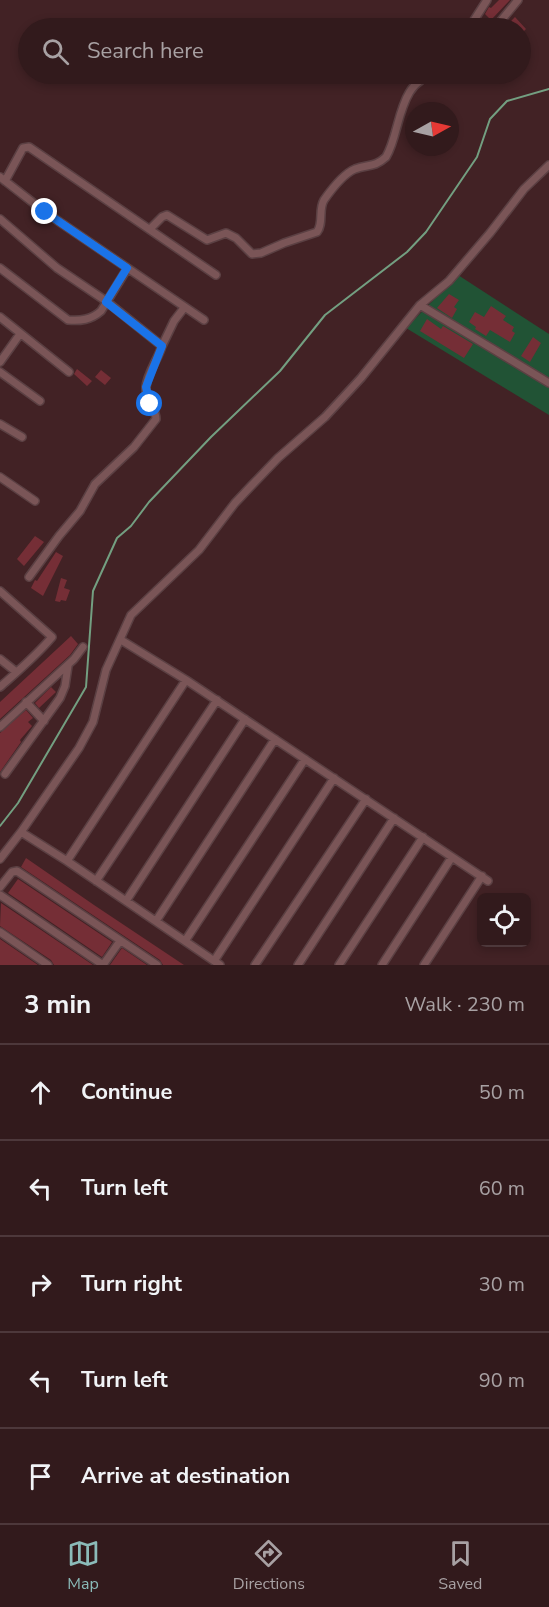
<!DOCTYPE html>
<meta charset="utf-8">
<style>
body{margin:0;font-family:"Nunito Sans",sans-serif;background:#3d2729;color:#f1f3f6}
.controls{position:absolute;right:18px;bottom:18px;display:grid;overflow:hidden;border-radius:9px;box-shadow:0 3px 9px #0003}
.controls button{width:54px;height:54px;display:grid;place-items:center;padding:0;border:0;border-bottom:2px solid #4d383b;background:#321a1c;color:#f1f3f6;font:30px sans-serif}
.compass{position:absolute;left:405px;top:102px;width:54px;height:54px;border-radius:50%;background:#321a1c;box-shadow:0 3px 9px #0003;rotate:82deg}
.stop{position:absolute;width:18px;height:18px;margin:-14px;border:4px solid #1a73e8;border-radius:50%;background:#fff}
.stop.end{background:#1a73e8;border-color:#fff;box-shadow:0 2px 6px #0008}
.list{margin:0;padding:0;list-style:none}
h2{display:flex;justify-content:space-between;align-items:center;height:78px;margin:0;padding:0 24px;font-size:26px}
h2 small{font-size:20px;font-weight:400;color:#a8a1a3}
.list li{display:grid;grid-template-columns:39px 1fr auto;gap:18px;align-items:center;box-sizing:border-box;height:96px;padding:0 24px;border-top:2px solid #4d383b}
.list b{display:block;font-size:22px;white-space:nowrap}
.list em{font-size:20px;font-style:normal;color:#a8a1a3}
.icon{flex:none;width:33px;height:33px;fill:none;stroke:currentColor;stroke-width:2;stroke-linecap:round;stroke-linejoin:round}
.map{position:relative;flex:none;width:549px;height:965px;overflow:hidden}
.search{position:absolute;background:#321a1c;box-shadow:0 3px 9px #0003;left:18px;right:18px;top:18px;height:66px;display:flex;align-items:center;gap:15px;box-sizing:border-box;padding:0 21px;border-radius:33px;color:#a8a1a3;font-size:22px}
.sheet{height:558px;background:#321a1c}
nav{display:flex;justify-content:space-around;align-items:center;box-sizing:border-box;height:84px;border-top:2px solid #4d383b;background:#321a1c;font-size:16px;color:#a8a1a3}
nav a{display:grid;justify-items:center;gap:3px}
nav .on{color:#8bbbb9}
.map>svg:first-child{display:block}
.green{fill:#215335}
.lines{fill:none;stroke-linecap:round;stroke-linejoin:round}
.stream{stroke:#739f81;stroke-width:2}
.building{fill:#752e36}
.minor-casing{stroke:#5b4043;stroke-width:10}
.minor{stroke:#7a5557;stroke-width:7}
.route{stroke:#1a73e8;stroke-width:8}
</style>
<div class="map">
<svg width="549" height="965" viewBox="0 0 549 965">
<rect width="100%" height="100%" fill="#422225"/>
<path class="green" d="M 458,275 L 549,334 L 549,415 L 406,328 Z"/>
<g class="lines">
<path class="stream" d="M 0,826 L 18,803 L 86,687 L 93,591 L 117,538 L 131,526 L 149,502 L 211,437 L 280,371 L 325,315 L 407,252 L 426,232 L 477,157 L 490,119 L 507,101 L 549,89"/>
</g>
<path class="building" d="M 499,0 L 510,0 L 491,20 L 485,14 L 489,7 L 491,8 Z
M 515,17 L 526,29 L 522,33 L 520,28 L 515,28 L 509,23 Z
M 449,294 L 459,300 L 454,307 L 457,309 L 452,318 L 437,308 Z
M 491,306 L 506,316 L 503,320 L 514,327 L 512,331 L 515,333 L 510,342 L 490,330 L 486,336 L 475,329 L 476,327 L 469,322 L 475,312 L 484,317 Z
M 427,319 L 441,329 L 443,326 L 473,344 L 464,358 L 420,331 Z
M 533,337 L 541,343 L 530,362 L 521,356 Z
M 77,369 L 92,381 L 87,386 L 74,374 Z
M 101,370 L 111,378 L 105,385 L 95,377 Z
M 35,536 L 44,542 L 24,566 L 17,559 Z
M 56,552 L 63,556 L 43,596 L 31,588 L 35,580 L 37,581 Z
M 61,578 L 67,580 L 64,588 L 70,590 L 66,601 L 61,600 L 60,602 L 55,601 Z
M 71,636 L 78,644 L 70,655 L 0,719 L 0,702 Z
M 51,687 L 56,692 L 39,708 L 35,703 Z
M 26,710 L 33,718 L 28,722 L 32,726 L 20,740 L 21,742 L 0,772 L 0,733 Z
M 26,858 L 94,905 L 184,965 L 163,965 L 160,960 L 21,867 Z
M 18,879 L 112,942 L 102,957 L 8,893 Z
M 1,903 L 93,965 L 54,965 L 51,960 L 0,926 Z
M 0,939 L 38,965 L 0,965 Z
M 122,948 L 147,965 L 110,965 Z"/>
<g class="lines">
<defs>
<path id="minor" d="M 469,28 L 487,0
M 495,28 L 518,0
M 0,177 L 45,212 L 204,320
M 5,181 L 23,148 L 29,147 L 216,275
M 0,219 L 57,268 L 106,301 L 162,346 C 158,359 147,374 146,387 C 145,400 156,408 156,419 L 134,447 L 95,484 L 80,511 L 59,536 L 29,577
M 150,229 L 162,217 L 167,215 L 207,240 L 226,233 L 236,238 L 252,254 L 261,253 L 284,243 L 317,232 C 324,223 318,210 324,200 C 331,190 343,174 355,169 C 368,164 374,168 386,157 C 402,130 397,80 437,74
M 0,268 L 68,320 C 80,321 91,320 101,311 L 127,269
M 420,305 L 549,383
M 0,317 L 69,372
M 162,346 L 174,321 L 184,308
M 0,362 L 20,334
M 0,372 L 40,401
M 0,424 L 22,437
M 0,477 L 35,501
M 0,591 L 52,637 C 36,656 18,671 0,687
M 121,640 L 186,680 L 488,881
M 0,659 L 15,671
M 26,702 L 44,721
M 0,727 L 74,659 L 83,647
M 5,774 L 60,698 L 65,686 L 68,666
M 21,832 L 67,861 L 220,965
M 0,859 L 21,832 L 79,748 L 93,722 L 106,670 L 131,615 L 199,550 L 235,503 L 252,485 L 278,458 L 325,417 L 361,378 L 420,305 L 449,281 L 490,233 L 524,189 L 549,165
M 67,861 L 186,680
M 96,881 L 217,700
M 0,887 L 12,872 L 17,871 L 157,965
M 0,895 L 103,965
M 126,901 L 245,719
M 156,921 L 275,739
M 0,932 L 48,965
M 185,941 L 305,759
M 214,961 L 334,778
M 103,965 L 120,941
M 255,965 L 366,799
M 298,965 L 394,818
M 339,965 L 423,837
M 382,965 L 452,857
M 424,965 L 482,876"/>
</defs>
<use href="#minor" class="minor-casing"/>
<use href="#minor" class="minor"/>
</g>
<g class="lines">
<path class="route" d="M 45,212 L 127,268 L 106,302 L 162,346 L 146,387 L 150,404"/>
</g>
</svg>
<div class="controls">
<button><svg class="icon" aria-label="locate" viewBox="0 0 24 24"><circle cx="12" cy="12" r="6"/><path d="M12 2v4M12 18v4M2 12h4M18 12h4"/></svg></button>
</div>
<svg class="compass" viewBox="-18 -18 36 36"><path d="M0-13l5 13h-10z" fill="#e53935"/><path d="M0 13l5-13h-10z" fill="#a8a1a3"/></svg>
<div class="stop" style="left:150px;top:404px"></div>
<div class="stop end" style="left:45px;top:212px"></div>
<div class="search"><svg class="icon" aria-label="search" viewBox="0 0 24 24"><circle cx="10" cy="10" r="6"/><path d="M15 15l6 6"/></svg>Search here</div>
</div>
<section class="sheet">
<h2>3 min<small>Walk · 230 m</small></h2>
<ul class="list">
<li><svg class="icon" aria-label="ahead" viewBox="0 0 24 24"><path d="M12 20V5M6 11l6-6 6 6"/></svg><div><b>Continue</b></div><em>50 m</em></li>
<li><svg class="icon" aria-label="left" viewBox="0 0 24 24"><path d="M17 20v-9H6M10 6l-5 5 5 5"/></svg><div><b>Turn left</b></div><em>60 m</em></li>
<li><svg class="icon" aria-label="right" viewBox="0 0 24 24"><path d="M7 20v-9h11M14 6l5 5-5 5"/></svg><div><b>Turn right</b></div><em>30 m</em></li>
<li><svg class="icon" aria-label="left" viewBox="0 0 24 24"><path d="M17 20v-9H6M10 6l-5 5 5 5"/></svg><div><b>Turn left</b></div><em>90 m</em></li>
<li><svg class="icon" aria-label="arrive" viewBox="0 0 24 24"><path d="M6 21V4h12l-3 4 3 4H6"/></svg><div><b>Arrive at destination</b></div></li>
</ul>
</section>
<nav>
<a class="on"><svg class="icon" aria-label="map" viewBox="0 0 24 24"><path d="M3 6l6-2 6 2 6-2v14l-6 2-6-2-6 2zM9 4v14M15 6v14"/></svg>Map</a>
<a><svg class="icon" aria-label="directions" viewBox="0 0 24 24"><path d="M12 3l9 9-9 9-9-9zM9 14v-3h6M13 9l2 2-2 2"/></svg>Directions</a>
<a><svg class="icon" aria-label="saved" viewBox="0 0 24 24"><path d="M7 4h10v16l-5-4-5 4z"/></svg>Saved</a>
</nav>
